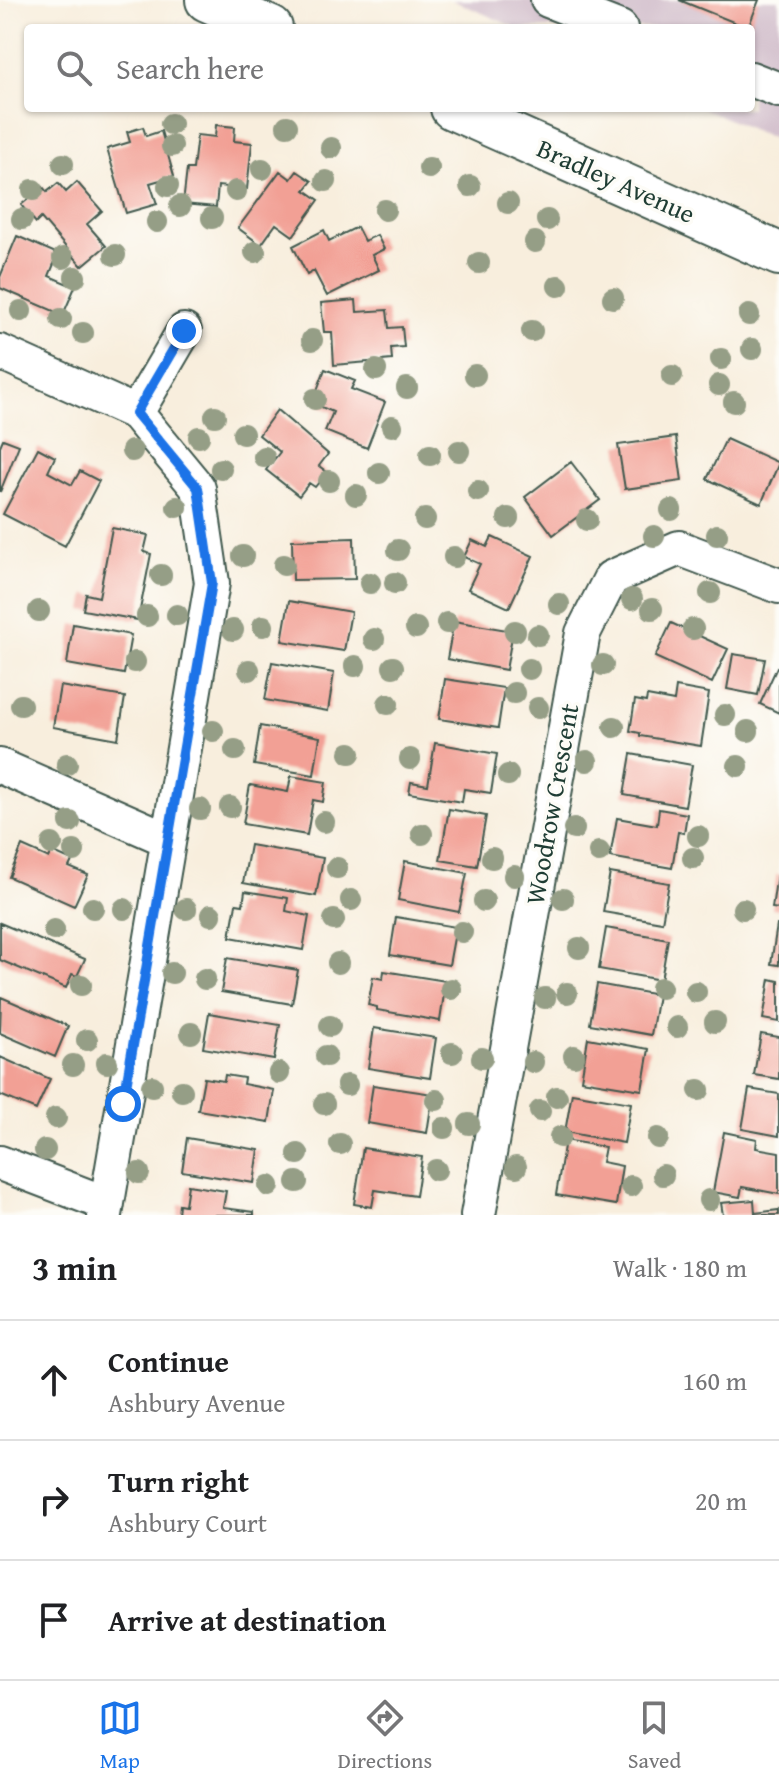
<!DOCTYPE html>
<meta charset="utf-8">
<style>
body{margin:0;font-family:"Gentium Book Plus",serif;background:#f2f2f2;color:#202124}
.stop{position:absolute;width:24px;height:24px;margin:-18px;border:6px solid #1a73e8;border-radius:50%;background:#fff}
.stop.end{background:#1a73e8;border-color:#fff;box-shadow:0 2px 8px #0008}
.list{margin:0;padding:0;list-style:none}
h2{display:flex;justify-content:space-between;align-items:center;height:104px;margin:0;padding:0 32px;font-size:34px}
h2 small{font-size:26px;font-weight:400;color:#757577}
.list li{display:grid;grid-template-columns:52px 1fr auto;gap:24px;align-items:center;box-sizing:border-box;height:120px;padding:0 32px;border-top:2px solid #e0e0e0}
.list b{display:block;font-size:30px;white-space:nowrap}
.list p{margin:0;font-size:26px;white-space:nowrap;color:#757577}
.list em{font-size:26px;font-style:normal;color:#757577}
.icon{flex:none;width:44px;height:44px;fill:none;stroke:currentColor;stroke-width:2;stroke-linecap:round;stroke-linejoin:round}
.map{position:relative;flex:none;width:779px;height:1215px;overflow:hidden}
.search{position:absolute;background:#fff;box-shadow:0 2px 6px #0004;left:24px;right:24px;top:24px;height:88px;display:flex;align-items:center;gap:20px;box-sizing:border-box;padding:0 28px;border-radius:8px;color:#757577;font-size:30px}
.sheet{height:464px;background:#fff}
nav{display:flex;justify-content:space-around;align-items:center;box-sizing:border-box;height:112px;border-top:2px solid #e0e0e0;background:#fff;font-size:22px;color:#757577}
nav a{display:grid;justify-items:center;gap:4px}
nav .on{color:#1a73e8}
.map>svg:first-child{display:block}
.industrial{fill:#d1bdcb}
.building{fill:#f2a095}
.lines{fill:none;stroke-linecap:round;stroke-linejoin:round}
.minor-casing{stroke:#40584d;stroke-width:38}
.major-casing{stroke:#40584d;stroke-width:46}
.minor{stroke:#fff;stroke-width:34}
.major{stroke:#fff;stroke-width:42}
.tree{fill:#959e86}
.route{stroke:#1a73e8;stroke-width:10}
.labels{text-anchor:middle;stroke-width:7;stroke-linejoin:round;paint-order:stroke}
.street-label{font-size:26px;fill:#1f3d34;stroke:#fdfcf7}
</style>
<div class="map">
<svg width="779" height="1215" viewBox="0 0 779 1215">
<rect width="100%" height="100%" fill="#fdfcf7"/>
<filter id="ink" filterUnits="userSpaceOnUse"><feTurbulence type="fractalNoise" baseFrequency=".0125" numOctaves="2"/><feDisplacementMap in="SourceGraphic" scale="16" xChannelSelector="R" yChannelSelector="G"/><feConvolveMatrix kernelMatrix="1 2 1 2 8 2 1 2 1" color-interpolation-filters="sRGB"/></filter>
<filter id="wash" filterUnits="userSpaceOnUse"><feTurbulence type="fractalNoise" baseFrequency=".006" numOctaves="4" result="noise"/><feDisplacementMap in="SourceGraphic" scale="32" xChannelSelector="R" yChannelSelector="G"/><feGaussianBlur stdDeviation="1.8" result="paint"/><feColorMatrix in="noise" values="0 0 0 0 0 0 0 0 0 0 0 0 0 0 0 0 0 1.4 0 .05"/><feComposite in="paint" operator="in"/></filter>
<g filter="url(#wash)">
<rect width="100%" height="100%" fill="#f8eedd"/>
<path class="industrial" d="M 452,0 L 779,0 L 779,141 L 702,108 L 751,108 L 751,28 L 517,28 Z"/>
<g id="blocks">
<path class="building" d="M 679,0 L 759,0 L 748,28 Z
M 216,125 L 235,127 L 234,141 L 252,143 L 247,189 L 218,186 L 216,207 L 183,204 L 187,169 L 193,169 L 197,135 L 215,137 Z
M 143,127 L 146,136 L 161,131 L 174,176 L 150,183 L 157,204 L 126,213 L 107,149 L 130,142 L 127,132 Z
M 280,171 L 291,179 L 297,171 L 312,181 L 305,190 L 319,200 L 293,236 L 276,224 L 261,245 L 238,228 Z
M 77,182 L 102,211 L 87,224 L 106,246 L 82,266 L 41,218 L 36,223 L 21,205 L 43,187 L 47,192 L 58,183 L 66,192 Z
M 357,227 L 364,241 L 377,235 L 384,249 L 372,255 L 379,270 L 327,296 L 314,271 L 307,275 L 293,246 L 324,230 L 329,241 Z
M 17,236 L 58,254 L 49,276 L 75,287 L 63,315 L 0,288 L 0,277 Z
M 356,300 L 357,312 L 387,310 L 389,328 L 402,327 L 404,347 L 391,348 L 392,360 L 334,365 L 332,332 L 324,332 L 321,303 Z
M 325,369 L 355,381 L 351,389 L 385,402 L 367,448 L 325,431 L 333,412 L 319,406 L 323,395 L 316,393 Z
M 277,410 L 328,454 L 319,466 L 327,472 L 315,487 L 309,483 L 299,496 L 266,470 L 280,452 L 259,435 Z
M 676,437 L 682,481 L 625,489 L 618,445 Z
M 3,439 L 19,445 L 0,492 L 0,446 Z
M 726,439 L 779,463 L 761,504 L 707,479 Z
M 38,448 L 55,457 L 48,472 L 72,485 L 80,471 L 99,481 L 65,546 L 3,514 Z
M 571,462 L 600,500 L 553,535 L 525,497 Z
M 112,528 L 148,535 L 144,552 L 151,554 L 138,620 L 83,610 L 86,594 L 99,597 Z
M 492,537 L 533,556 L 509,608 L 468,589 L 480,564 L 464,557 L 472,540 L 487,547 Z
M 354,538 L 355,579 L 293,580 L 292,540 Z
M 289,601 L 351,612 L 344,651 L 282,641 Z
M 454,621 L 513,631 L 506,670 L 447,659 Z
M 671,623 L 728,649 L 712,683 L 655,657 Z
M 73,624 L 131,635 L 124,674 L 67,664 Z
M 733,654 L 765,659 L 758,695 L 727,689 Z
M 272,662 L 334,673 L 328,711 L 265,700 Z
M 777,667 L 779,668 L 779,713 L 760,704 Z
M 445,679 L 504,688 L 498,728 L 439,719 Z
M 60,686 L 125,697 L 118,739 L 53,727 Z
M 676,687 L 709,693 L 701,746 L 640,736 L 640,733 L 630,731 L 635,700 L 646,702 L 647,696 L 674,701 Z
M 260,726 L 320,737 L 314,775 L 254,765 Z
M 435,743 L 497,754 L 491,793 L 464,789 L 462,802 L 409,793 L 411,782 L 428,785 Z
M 631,754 L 692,765 L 685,806 L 624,795 Z
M 291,776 L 326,782 L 323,802 L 313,800 L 307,835 L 243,824 L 250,785 L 288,792 Z
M 449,809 L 486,816 L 477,866 L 440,860 Z
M 659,809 L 687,814 L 684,833 L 678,832 L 672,868 L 610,857 L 617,818 L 657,825 Z
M 250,845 L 323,858 L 316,896 L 243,883 Z
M 22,846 L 49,858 L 52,852 L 72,861 L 69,867 L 88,875 L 74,906 L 9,877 Z
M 405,861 L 467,873 L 459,912 L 398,900 Z
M 610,873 L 669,883 L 662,922 L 603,912 Z
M 777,874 L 779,874 L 779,909 L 772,908 Z
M 245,891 L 288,898 L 286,911 L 309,916 L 303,950 L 230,937 L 236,904 L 243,905 Z
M 396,917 L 456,927 L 449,965 L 390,955 Z
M 0,923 L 85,959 L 77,976 L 72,974 L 66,988 L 0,960 Z
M 777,925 L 779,925 L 779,965 L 771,964 Z
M 606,928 L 668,939 L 661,980 L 599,969 Z
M 227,958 L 298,970 L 292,1004 L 221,992 Z
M 384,971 L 446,981 L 440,1021 L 377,1010 L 377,1007 L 368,1005 L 373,977 L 383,979 Z
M 770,979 L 779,981 L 779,1022 L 763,1019 Z
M 597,984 L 658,995 L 651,1035 L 590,1024 Z
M 1,997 L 68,1026 L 55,1057 L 0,1033 Z
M 209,1013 L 280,1025 L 274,1060 L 203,1048 Z
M 374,1028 L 436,1038 L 430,1078 L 368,1068 Z
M 761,1034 L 779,1037 L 779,1079 L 754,1075 Z
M 588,1038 L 649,1049 L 642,1090 L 581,1080 Z
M 0,1057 L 50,1079 L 36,1110 L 0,1095 Z
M 225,1075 L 244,1078 L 243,1084 L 274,1090 L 269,1122 L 198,1110 L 204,1078 L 224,1081 Z
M 373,1085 L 433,1094 L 427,1133 L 367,1123 Z
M 749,1089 L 779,1094 L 779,1136 L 742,1129 Z
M 572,1093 L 631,1103 L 624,1143 L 565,1132 Z
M 724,1132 L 757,1139 L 756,1148 L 779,1152 L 779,1194 L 742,1187 L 740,1197 L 713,1192 Z
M 187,1138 L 259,1150 L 254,1183 L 182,1171 Z
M 565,1140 L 605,1147 L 602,1162 L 622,1166 L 616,1205 L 556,1195 Z
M 363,1148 L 422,1157 L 416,1196 L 375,1190 L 372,1207 L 354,1204 Z
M 188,1185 L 226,1191 L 223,1208 L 254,1212 L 254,1215 L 178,1215 L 179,1204 L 185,1205 Z
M 754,1200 L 755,1213 L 779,1210 L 779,1215 L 723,1215 L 721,1203 Z"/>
</g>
</g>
<g filter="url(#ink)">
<use href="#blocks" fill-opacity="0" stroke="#40584d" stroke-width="2"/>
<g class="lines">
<defs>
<path id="minor" d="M 548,0 L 620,28
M 751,79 L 779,90
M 0,352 L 136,413 L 198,488 L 212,583 L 105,1215
M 136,413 L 184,331
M 0,766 L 167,839
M 0,1163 L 107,1204
M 478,1215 L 583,633 L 611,578 L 679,548 L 779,586"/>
<path id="major" d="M 207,0 L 271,28
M 452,108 L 779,254"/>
</defs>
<use href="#minor" class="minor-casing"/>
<use href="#major" class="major-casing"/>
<use href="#minor" class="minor"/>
<use href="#major" class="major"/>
</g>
<g class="tree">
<circle cx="171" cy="124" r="11"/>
<circle cx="287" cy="126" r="11"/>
<circle cx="172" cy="146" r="11"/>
<circle cx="331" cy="148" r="11"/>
<circle cx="63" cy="164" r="11"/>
<circle cx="429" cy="168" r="11"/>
<circle cx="262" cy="169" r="11"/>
<circle cx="326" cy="181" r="11"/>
<circle cx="168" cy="186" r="11"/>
<circle cx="470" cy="186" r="11"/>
<circle cx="33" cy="190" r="11"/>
<circle cx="236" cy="191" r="11"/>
<circle cx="508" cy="203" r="11"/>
<circle cx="180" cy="206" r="11"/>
<circle cx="385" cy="210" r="11"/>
<circle cx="212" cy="218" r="11"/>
<circle cx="22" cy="219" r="11"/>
<circle cx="547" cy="220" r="11"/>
<circle cx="157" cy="222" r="11"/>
<circle cx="535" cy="242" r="11"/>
<circle cx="255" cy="252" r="11"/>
<circle cx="115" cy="255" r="11"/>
<circle cx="63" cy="258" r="11"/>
<circle cx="479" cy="263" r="11"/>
<circle cx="75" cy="277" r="11"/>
<circle cx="558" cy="286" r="11"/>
<circle cx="613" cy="298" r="11"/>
<circle cx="21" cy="311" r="11"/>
<circle cx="749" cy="315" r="11"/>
<circle cx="61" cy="319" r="11"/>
<circle cx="532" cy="331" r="11"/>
<circle cx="83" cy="333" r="11"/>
<circle cx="312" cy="340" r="11"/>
<circle cx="752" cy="349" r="11"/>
<circle cx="721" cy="359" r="11"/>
<circle cx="376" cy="370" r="11"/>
<circle cx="475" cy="375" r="11"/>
<circle cx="672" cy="376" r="11"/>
<circle cx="719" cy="385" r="11"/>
<circle cx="407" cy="388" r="11"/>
<circle cx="315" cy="399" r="11"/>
<circle cx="734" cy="402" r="11"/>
<circle cx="215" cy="416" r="11"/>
<circle cx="392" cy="426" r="11"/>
<circle cx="243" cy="434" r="11"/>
<circle cx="199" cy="437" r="11"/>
<circle cx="132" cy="451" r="11"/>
<circle cx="459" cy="451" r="11"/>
<circle cx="430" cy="455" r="11"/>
<circle cx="264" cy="457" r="11"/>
<circle cx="221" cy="469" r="11"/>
<circle cx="379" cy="473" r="11"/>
<circle cx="329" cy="481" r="11"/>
<circle cx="478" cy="491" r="11"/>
<circle cx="356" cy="495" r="11"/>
<circle cx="177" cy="507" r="11"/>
<circle cx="671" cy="510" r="11"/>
<circle cx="508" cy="518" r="11"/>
<circle cx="425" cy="519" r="11"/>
<circle cx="587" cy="520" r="11"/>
<circle cx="717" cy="535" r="11"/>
<circle cx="654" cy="536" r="11"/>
<circle cx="398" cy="550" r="11"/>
<circle cx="243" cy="556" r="11"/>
<circle cx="454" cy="557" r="11"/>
<circle cx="284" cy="565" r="11"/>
<circle cx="161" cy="575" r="11"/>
<circle cx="370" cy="583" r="11"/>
<circle cx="395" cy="583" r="11"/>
<circle cx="710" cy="593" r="11"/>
<circle cx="632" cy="599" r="11"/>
<circle cx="559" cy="604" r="11"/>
<circle cx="652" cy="609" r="11"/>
<circle cx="39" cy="611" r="11"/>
<circle cx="177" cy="615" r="11"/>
<circle cx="147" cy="616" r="11"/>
<circle cx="447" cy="623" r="11"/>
<circle cx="263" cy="626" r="11"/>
<circle cx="416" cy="628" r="11"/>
<circle cx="693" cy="629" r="11"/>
<circle cx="233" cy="630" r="11"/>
<circle cx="515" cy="631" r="11"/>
<circle cx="538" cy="635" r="11"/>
<circle cx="374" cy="639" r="11"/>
<circle cx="135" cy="662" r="11"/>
<circle cx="603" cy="665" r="11"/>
<circle cx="355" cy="666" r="11"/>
<circle cx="393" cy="667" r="11"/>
<circle cx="529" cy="669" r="11"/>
<circle cx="249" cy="670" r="11"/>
<circle cx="514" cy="693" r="11"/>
<circle cx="388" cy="704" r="11"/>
<circle cx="21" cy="705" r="11"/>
<circle cx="538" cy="708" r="11"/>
<circle cx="725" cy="715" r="11"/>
<circle cx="614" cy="727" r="11"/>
<circle cx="213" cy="731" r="11"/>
<circle cx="748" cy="731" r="11"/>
<circle cx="235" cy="750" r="11"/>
<circle cx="350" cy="753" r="11"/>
<circle cx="410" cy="759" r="11"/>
<circle cx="587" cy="761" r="11"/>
<circle cx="67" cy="764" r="11"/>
<circle cx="738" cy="766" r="11"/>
<circle cx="508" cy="775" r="11"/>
<circle cx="230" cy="807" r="11"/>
<circle cx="200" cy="809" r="11"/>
<circle cx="70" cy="822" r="11"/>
<circle cx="324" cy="822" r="11"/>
<circle cx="574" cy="829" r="11"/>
<circle cx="422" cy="834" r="11"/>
<circle cx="698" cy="836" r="11"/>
<circle cx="52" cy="844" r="11"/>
<circle cx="74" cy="851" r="11"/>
<circle cx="599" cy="852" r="11"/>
<circle cx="492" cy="858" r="11"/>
<circle cx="693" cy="858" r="11"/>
<circle cx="337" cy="868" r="11"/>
<circle cx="514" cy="876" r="11"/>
<circle cx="563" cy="899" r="11"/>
<circle cx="351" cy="900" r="11"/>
<circle cx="484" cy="901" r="11"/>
<circle cx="93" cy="908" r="11"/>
<circle cx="124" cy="909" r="11"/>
<circle cx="186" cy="909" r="11"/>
<circle cx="743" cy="909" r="11"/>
<circle cx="211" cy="915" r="11"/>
<circle cx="334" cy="920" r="11"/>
<circle cx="54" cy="930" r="11"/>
<circle cx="462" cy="932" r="11"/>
<circle cx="579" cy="948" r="11"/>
<circle cx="338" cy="963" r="11"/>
<circle cx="172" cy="973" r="11"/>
<circle cx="205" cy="979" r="11"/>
<circle cx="81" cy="985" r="11"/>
<circle cx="661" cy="988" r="11"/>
<circle cx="451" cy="989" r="11"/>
<circle cx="696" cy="992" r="11"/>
<circle cx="567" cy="993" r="11"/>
<circle cx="545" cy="998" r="11"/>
<circle cx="715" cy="1022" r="11"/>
<circle cx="330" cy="1026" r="11"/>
<circle cx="677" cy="1027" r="11"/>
<circle cx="191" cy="1033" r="11"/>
<circle cx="87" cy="1040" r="11"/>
<circle cx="452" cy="1053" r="11"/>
<circle cx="326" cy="1056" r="11"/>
<circle cx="574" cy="1056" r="11"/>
<circle cx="482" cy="1058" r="11"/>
<circle cx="533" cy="1062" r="11"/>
<circle cx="107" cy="1063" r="11"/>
<circle cx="73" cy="1065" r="11"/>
<circle cx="279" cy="1073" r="11"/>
<circle cx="347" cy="1085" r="11"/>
<circle cx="152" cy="1086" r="11"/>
<circle cx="699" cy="1090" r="11"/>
<circle cx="182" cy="1091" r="11"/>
<circle cx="557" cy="1097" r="11"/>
<circle cx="436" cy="1100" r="11"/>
<circle cx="324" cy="1104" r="11"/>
<circle cx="540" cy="1111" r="11"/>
<circle cx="56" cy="1118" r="11"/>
<circle cx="469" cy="1124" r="11"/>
<circle cx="444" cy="1128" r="11"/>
<circle cx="560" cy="1137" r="11"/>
<circle cx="658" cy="1138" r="11"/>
<circle cx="340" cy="1144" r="11"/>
<circle cx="45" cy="1150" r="11"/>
<circle cx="298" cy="1154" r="11"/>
<circle cx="516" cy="1167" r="11"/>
<circle cx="436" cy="1170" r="11"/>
<circle cx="139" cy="1173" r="11"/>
<circle cx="663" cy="1175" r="11"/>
<circle cx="297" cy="1182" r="11"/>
<circle cx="269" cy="1186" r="11"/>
<circle cx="631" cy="1186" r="11"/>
<circle cx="709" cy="1200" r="11"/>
</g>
</g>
<g class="lines" filter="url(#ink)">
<path class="route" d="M 123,1104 L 212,583 L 198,488 L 136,413 L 184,331"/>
</g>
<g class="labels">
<g class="street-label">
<text transform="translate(616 181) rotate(24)" y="9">Bradley Avenue</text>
<text transform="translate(552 804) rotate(-80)" y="9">Woodrow Crescent</text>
</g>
</g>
</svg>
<div class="stop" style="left:123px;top:1104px"></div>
<div class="stop end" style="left:184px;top:331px"></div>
<div class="search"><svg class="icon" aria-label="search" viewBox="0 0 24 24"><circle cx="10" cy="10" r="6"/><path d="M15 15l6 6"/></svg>Search here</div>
</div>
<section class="sheet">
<h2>3 min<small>Walk · 180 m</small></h2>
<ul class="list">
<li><svg class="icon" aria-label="ahead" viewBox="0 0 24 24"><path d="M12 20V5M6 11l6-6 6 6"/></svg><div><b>Continue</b><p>Ashbury Avenue</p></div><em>160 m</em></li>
<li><svg class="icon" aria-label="right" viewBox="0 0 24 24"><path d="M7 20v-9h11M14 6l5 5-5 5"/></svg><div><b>Turn right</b><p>Ashbury Court</p></div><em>20 m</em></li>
<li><svg class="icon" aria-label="arrive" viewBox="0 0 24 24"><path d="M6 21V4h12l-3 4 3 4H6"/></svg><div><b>Arrive at destination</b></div></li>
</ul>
</section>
<nav>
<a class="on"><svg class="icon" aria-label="map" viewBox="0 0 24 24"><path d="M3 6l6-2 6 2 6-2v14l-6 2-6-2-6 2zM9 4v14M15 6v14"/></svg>Map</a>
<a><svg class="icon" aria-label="directions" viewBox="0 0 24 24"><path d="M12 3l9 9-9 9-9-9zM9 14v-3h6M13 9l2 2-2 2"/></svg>Directions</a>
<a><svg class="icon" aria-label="saved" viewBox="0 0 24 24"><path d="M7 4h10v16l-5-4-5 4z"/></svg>Saved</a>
</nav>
